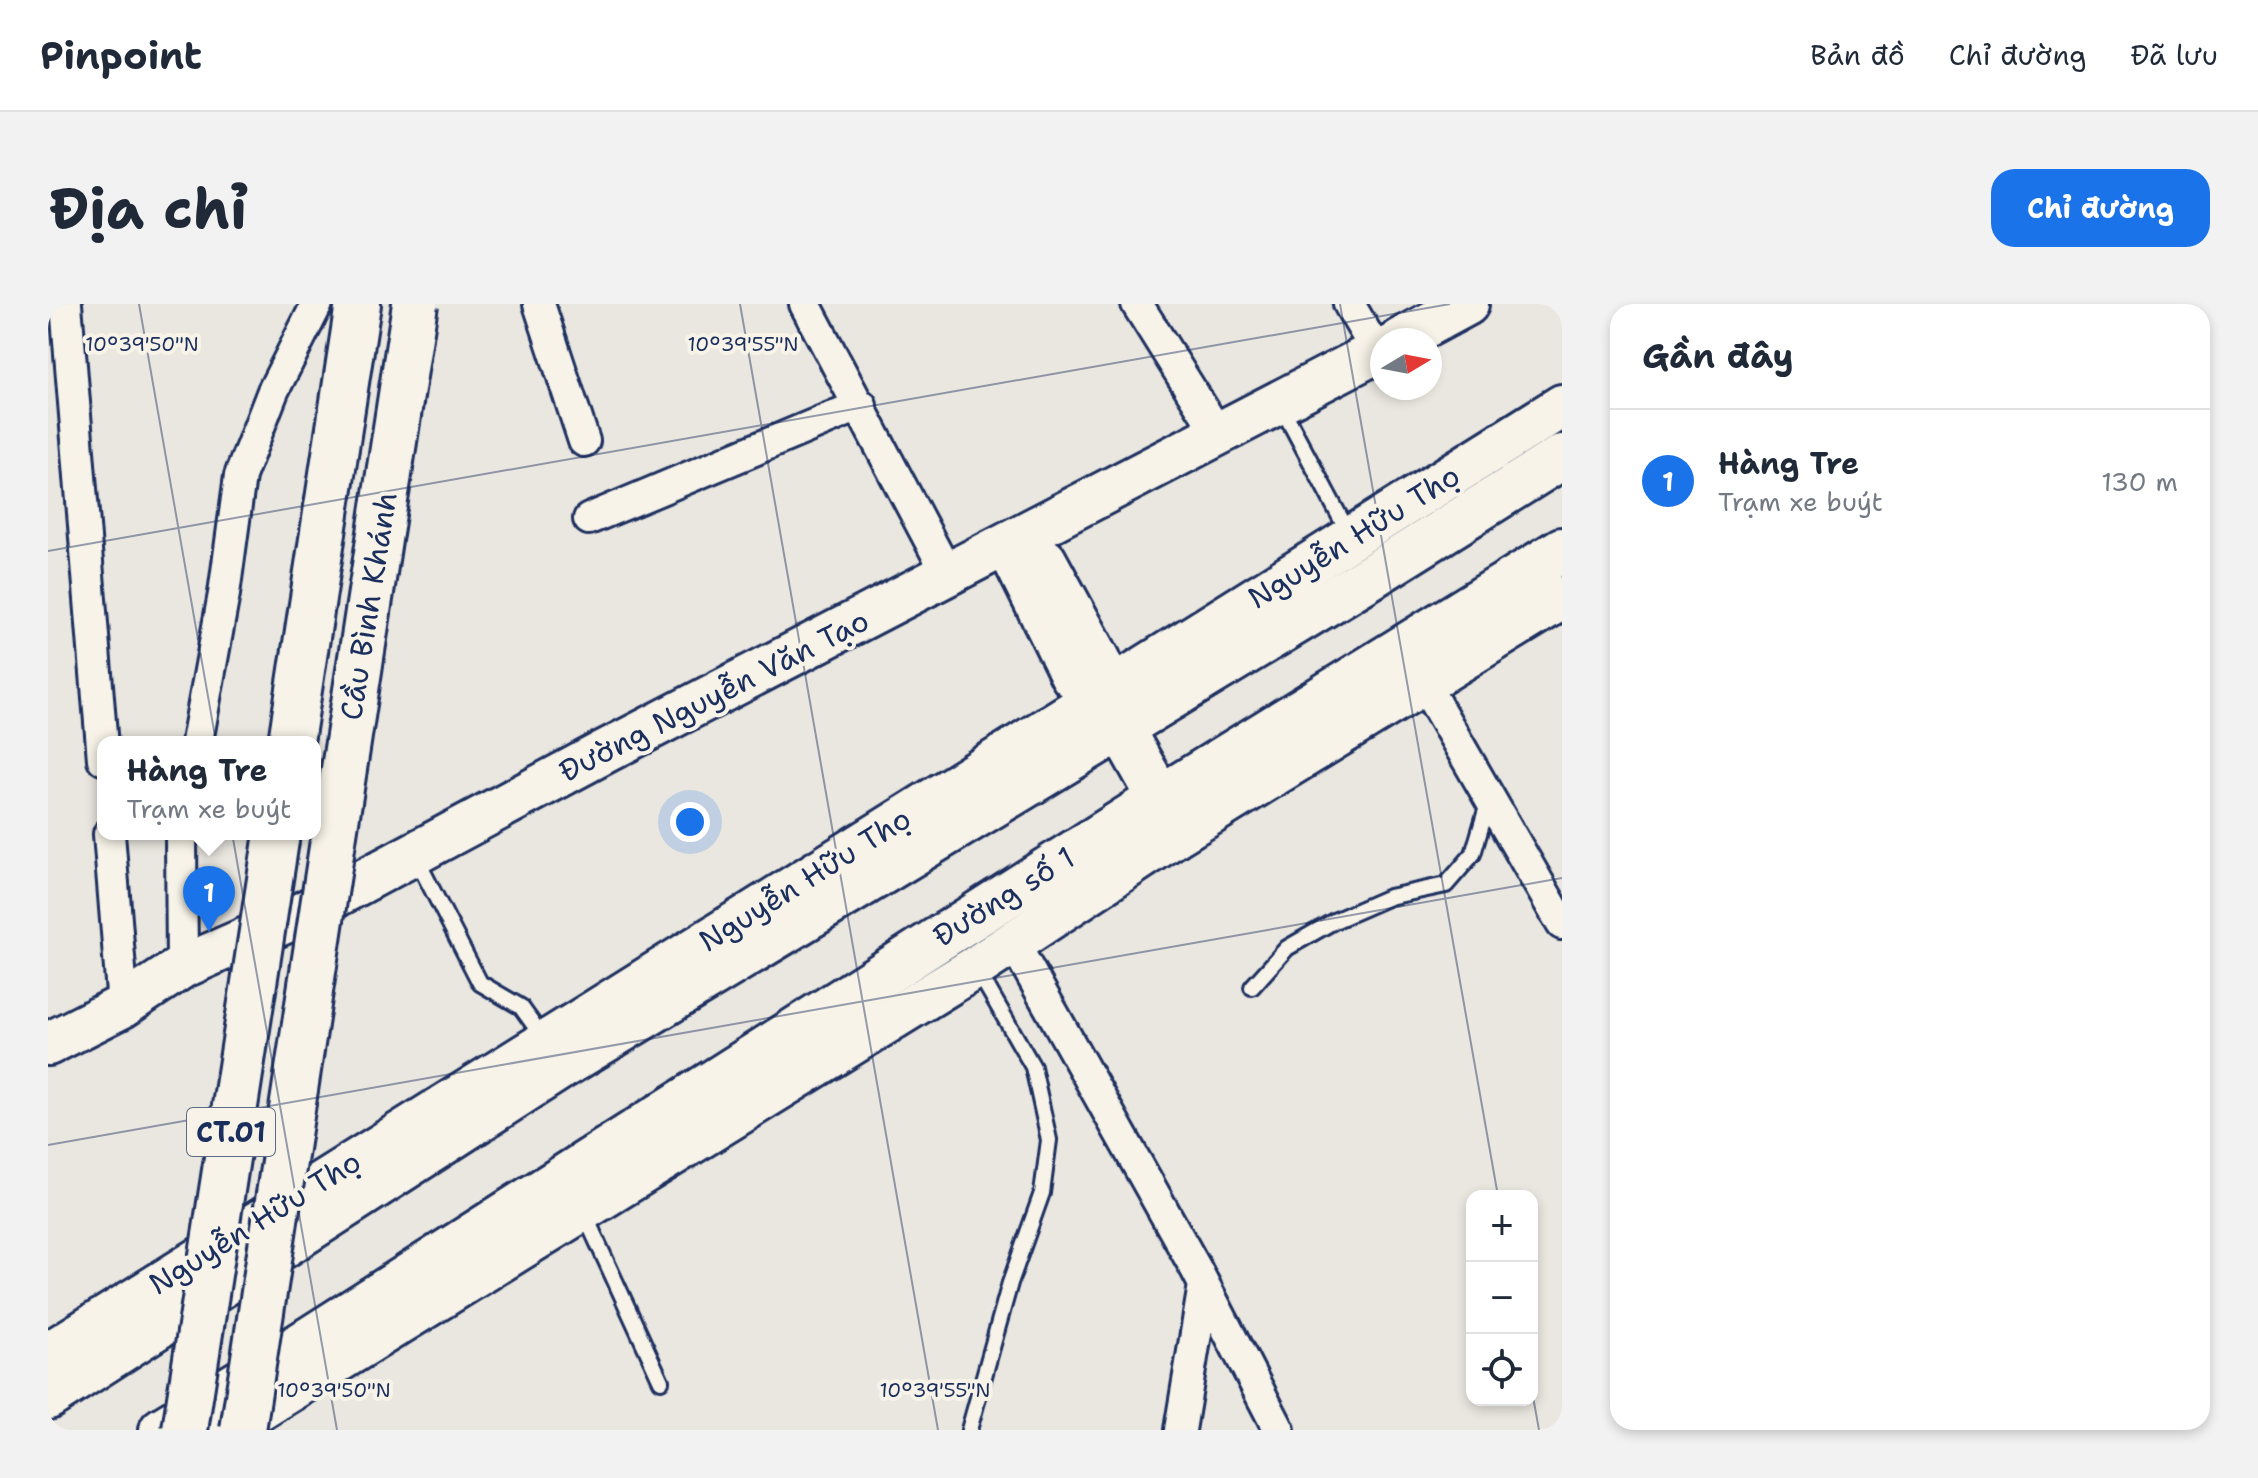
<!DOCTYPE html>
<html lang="vi">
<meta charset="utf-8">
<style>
body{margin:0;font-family:"Shantell Sans",sans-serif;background:#f2f2f3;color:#1f2937}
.controls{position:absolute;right:24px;bottom:24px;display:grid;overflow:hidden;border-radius:16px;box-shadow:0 4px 12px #0003}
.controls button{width:72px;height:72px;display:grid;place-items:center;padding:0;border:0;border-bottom:2px solid #e0e1e3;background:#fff;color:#1f2937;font:40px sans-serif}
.compass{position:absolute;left:1322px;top:24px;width:72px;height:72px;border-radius:50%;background:#fff;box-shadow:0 4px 12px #0003;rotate:80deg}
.you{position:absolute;left:642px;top:518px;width:28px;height:28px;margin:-20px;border:6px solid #fff;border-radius:50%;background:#1a73e8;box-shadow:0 0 0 12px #1a73e833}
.badge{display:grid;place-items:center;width:52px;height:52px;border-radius:50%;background:#1a73e8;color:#fff;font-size:26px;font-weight:700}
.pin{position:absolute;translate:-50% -66px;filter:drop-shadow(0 2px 4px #0008)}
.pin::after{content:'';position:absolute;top:42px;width:28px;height:24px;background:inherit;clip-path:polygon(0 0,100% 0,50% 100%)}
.popup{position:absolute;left:49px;top:432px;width:224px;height:104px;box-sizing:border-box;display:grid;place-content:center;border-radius:16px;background:#fff;filter:drop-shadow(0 2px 6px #0005);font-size:26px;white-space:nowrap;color:#747a83}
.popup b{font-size:30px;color:#1f2937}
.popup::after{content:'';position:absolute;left:50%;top:100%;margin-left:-16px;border:16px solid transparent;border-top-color:#fff}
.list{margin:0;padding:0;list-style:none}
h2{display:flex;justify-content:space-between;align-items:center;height:104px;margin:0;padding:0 32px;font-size:34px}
h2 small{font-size:26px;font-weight:400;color:#747a83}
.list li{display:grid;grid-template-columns:52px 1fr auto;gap:24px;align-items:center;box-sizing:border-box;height:144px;padding:0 32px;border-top:2px solid #e0e1e3}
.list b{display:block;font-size:30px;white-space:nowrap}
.list p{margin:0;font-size:26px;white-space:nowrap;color:#747a83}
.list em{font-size:26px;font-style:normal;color:#747a83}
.icon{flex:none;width:44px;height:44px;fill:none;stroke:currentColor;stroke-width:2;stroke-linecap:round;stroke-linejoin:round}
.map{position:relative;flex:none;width:1514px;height:1126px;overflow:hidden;border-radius:24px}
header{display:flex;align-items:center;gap:48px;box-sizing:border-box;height:112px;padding:0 40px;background:#fff;border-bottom:2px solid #e0e1e3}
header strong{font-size:38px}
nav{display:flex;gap:44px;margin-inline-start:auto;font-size:28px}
.intro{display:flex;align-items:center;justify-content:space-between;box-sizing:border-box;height:192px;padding:0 48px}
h1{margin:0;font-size:56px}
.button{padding:20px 36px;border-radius:24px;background:#1a73e8;color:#fff;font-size:28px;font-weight:700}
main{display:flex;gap:48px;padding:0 48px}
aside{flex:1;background:#fff;border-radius:24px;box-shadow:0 4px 12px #0003}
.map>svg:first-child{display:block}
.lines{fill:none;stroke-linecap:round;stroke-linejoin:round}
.service-casing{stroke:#1b2f5e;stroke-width:20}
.minor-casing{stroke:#1b2f5e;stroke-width:36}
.secondary-casing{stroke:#1b2f5e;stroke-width:48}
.primary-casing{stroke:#1b2f5e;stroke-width:50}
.motorway-casing{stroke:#1b2f5e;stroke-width:50}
.service{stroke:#f7f3e8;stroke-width:14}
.minor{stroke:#f7f3e8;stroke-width:30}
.secondary{stroke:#f7f3e8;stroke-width:42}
.primary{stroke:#f7f3e8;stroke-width:44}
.motorway{stroke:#f7f3e8;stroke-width:44}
.motorway-bridge-casing{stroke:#1b2f5e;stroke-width:50;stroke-linecap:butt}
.motorway-bridge{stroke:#f7f3e8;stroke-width:44}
.ticks{fill:none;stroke:#1b2f5e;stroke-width:2;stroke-opacity:0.45}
.labels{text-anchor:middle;stroke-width:8;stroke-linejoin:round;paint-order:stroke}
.shield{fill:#f7f3e8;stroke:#5d6a87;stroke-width:2}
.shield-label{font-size:28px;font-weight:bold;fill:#1b2f5e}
.street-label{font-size:30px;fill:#1b2f5e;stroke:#f7f3e8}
.ticks-label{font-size:20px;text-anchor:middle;fill:#1b2f5e;stroke:#f7f3e8;stroke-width:8;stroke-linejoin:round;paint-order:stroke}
</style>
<header>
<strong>Pinpoint</strong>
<nav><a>Bản đồ</a><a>Chỉ đường</a><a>Đã lưu</a></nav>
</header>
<div class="intro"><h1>Địa chỉ</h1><a class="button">Chỉ đường</a></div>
<main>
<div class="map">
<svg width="1514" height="1126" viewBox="0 0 1514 1126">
<rect width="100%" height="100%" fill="#eae7e0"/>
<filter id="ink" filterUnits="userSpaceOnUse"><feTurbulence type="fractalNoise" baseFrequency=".0125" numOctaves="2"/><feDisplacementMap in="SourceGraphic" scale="16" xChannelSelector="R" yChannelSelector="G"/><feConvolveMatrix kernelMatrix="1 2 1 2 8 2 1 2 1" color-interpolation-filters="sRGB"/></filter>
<g filter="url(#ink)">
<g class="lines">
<defs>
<path id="service" d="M 1232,100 L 1301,230
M 368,554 L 432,679 L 473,703 L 496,735
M 1204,683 L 1239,644 L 1286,617 L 1341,593 L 1398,581 L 1425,550 L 1441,496
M 536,909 L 613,1077
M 921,1126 L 962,979 L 994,889 L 1001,836 L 985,763 L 930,667"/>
<path id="minor" d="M 18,0 L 55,455
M 491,0 L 536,137
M 757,0 L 900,271
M 1089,0 L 1171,131
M 1301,0 L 1329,48
M 541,215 L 813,101
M 1376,380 L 1514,620
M 149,438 L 176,290 L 192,172 L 225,87 L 269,0
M 61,530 L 75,702
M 133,530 L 134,663
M 964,636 L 1148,965 L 1231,1126
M 1132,1126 L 1156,981"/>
<path id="secondary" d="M 1352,36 L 1419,0
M 959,241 L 1024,372 L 1052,392 L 1066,414
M 997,256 L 1052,357 L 1052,392
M 0,740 L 75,702 L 134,663 L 248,613 L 558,447 L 1334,45
M 0,1050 L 1514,102
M 178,1126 L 928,663 L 1131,529 L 1514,294"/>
<path id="primary" d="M 1072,423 L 1112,494
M 0,1093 L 514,762 L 1322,273 L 1514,153
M 114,1126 L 240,1049 L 1112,494 L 1514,246"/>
<path id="motorway" d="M 243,438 L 310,0"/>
</defs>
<use href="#service" class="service-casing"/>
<use href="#minor" class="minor-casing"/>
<use href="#secondary" class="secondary-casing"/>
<use href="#primary" class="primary-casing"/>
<use href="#motorway" class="motorway-casing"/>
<use href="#service" class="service"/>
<use href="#minor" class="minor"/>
<use href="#secondary" class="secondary"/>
<use href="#primary" class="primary"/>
<use href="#motorway" class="motorway"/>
<defs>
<path id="motorway-bridge" d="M 137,1126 L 229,530
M 195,1126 L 367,0"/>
</defs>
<use href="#motorway-bridge" class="motorway-bridge-casing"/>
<use href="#motorway-bridge" class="motorway-bridge"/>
</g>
</g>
<path class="ticks" d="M 91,0 L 289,1126M 692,0 L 890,1126M 1292,0 L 1450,892M 0,247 L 1402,0M 0,841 L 1514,574M 1484,1087 L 1491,1126"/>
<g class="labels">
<rect class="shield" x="139" y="804" width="88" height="48" rx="6"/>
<g class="shield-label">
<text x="183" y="838">CT.01</text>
</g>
<g class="street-label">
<text transform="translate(1306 233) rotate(-32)" y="10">Nguyễn Hữu Thọ</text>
<text transform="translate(321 302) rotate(-81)" y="10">Cầu Bình Khánh</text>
<text transform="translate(666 392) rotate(-27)" y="10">Đường Nguyễn Văn Tạo</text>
<text transform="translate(757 576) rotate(-32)" y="10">Nguyễn Hữu Thọ</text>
<text transform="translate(956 593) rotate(-32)" y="10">Đường số 1</text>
<text transform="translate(207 919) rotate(-32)" y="10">Nguyễn Hữu Thọ</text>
</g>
</g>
<g class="ticks-label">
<text x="94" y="47">10°39'50"N</text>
<text x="695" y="47">10°39'55"N</text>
<text x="286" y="1093">10°39'50"N</text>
<text x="887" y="1093">10°39'55"N</text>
</g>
</svg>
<div class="controls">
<button>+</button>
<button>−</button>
<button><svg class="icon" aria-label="locate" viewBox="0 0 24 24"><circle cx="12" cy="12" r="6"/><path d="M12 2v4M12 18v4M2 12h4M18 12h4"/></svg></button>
</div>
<svg class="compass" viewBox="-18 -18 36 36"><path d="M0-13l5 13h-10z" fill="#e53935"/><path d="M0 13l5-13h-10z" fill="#747a83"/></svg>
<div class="you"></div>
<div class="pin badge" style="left:161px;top:628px">1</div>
<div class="popup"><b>Hàng Tre</b>Trạm xe buýt</div>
</div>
<aside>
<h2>Gần đây<small></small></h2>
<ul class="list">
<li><span class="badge">1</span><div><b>Hàng Tre</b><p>Trạm xe buýt</p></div><em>130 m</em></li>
</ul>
</aside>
</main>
